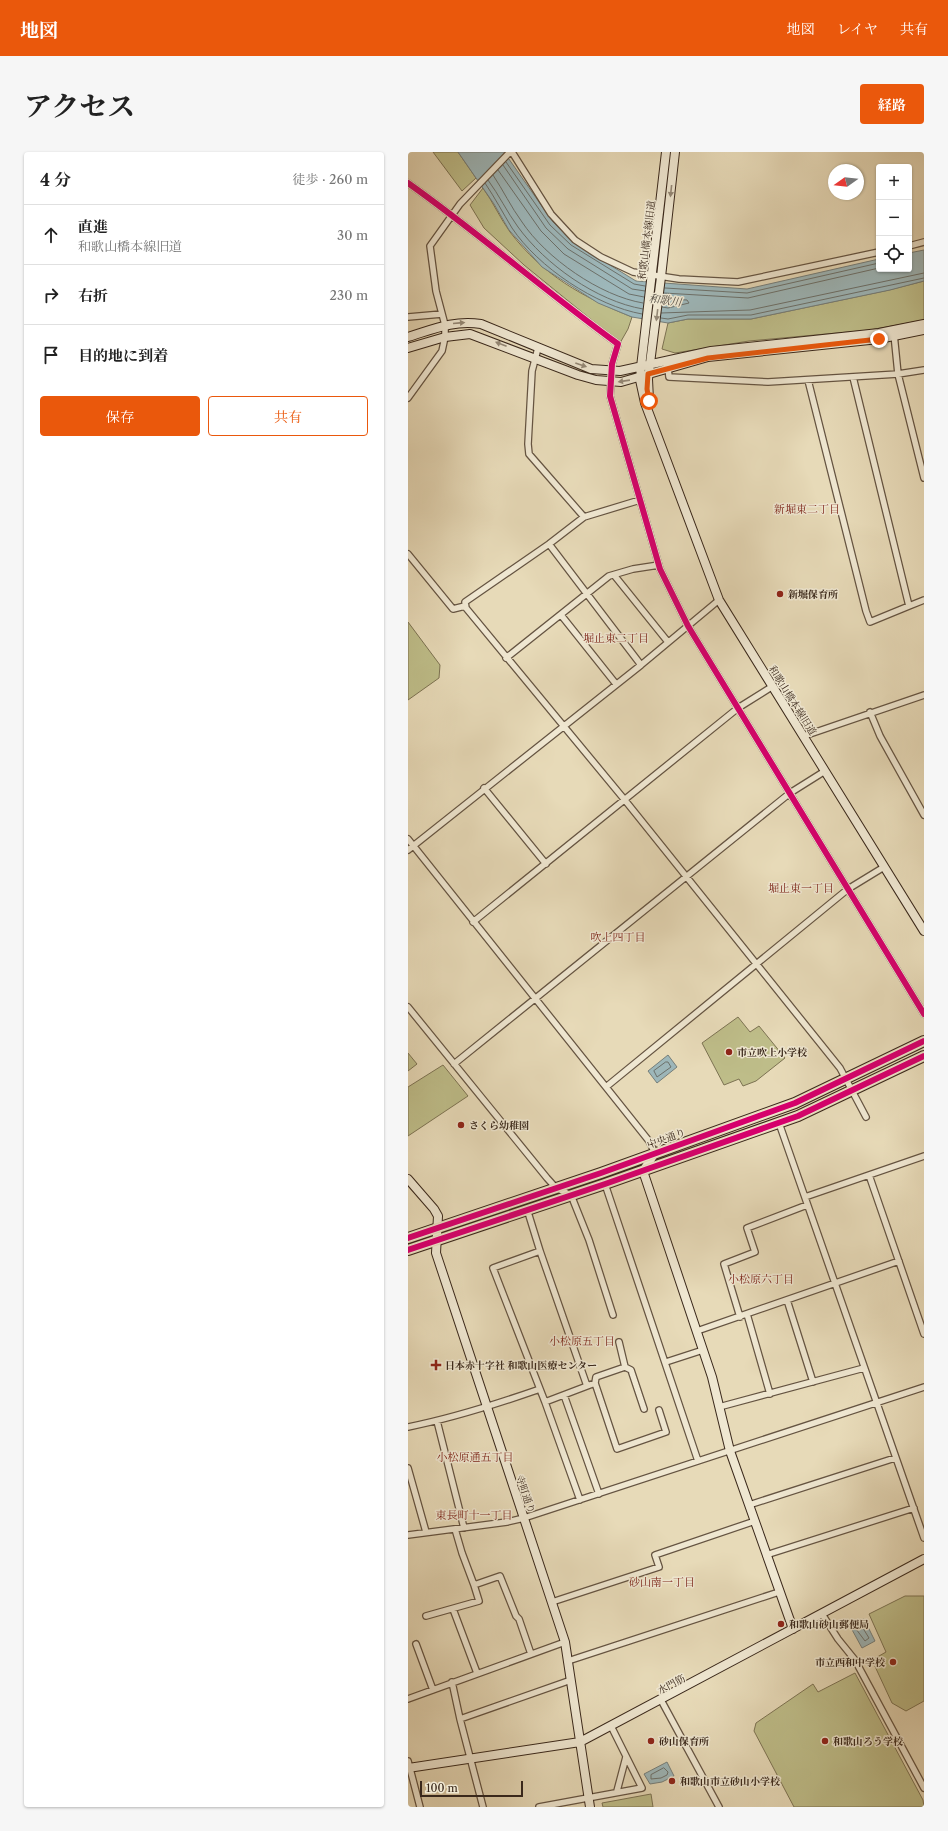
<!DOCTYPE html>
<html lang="ja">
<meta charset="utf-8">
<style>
body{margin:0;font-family:"Libre Caslon Text","Noto Serif JP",serif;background:#f6f6f6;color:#222}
.controls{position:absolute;right:12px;top:12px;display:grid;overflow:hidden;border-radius:4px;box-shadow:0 1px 3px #0004}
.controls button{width:36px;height:36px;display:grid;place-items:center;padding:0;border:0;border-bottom:1px solid #e0e0e0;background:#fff;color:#222;font:20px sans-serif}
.compass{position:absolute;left:420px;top:12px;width:36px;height:36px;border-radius:50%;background:#fff;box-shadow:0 1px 3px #0004;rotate:255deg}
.scale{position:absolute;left:12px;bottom:10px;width:103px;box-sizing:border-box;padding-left:4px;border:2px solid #3a281b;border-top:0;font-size:11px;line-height:14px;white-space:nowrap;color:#3a281b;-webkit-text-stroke:3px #efe7d1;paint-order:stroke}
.stop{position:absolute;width:12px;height:12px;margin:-9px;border:3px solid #ea580c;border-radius:50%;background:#fff}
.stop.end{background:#ea580c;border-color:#fff;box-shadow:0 1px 4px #0008}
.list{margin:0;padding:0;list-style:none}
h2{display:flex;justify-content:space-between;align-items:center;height:52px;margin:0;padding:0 16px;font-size:17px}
h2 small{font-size:13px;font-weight:400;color:#767676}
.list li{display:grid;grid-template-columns:26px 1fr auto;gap:12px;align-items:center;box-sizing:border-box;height:60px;padding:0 16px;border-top:1px solid #e0e0e0}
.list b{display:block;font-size:15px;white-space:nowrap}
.list p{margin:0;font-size:13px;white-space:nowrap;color:#767676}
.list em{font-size:13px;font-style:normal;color:#767676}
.actions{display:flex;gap:8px;padding:12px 16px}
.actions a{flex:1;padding:9px 0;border:1px solid #ea580c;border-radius:4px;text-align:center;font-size:14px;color:#ea580c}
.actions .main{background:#ea580c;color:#fff}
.icon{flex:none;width:22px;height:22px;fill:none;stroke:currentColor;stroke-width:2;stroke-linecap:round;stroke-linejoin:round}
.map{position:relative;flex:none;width:516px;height:1655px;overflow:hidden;border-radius:4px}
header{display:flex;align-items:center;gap:24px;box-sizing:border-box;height:56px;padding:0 20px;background:#ea580c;color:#fff}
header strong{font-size:19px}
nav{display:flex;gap:22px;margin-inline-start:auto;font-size:14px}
.intro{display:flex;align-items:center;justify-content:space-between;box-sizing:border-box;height:96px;padding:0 24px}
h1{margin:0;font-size:28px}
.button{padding:10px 18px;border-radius:4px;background:#ea580c;color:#fff;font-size:14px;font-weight:700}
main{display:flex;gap:24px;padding:0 24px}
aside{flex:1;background:#fff;border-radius:4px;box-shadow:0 1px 3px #0004}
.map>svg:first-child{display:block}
.green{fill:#bebd89;stroke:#7c7252}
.water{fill:#9db7ba;stroke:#757e7a}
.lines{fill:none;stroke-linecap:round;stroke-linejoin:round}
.shore{stroke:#6c706a;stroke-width:1}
.street-casing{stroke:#655442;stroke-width:8}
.secondary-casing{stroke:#3a281b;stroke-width:10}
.highway-casing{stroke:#3a281b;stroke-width:12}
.street{stroke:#efe7d1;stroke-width:5.5}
.secondary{stroke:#efe7d1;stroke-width:8}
.highway{stroke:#e7dab8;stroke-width:10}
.cycleway-casing{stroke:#efe7d1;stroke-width:8}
.cycleway{stroke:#d6006c;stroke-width:6}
.oneway{fill:#948876}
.route{stroke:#ea580c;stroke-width:5}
.poi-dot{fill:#8f2418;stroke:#efe7d1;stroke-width:1.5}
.labels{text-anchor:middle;stroke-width:3;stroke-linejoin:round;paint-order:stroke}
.street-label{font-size:10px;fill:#3a281b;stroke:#efe7d1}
.poi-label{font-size:10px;font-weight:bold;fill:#3a281b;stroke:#efe7d1;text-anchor:start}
.water-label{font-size:11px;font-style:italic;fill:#534c43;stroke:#efe7d1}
.neighbourhood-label{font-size:11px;fill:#7a1f14;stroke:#efe7d1}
</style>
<header>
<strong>地図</strong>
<nav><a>地図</a><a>レイヤ</a><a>共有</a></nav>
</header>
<div class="intro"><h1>アクセス</h1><a class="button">経路</a></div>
<main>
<aside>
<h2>4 分<small>徒歩 · 260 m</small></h2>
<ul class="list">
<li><svg class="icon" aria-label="ahead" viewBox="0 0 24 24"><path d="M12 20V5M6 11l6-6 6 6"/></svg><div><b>直進</b><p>和歌山橋本線旧道</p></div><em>30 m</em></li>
<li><svg class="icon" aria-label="right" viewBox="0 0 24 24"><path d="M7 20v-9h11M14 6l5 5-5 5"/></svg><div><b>右折</b></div><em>230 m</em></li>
<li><svg class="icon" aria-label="arrive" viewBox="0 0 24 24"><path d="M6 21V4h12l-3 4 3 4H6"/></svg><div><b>目的地に到着</b></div></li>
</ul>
<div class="actions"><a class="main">保存</a><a>共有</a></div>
</aside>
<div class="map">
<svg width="516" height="1655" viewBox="0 0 516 1655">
<rect width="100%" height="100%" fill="#e7dab8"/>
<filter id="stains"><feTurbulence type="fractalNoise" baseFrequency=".005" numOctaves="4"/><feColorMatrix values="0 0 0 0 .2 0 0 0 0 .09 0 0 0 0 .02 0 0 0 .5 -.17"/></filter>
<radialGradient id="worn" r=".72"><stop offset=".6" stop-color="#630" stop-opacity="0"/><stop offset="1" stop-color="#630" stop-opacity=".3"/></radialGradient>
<path class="green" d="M 25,0 L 50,0 L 68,26 L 54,39 Z
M 75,36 C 85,50 92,66 102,80 C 135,123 174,145 224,165 L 220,177 L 212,191 L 116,113 L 76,76 L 62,53 Z
M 516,129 L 516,168 L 462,178 L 341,189 L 267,201 L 254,197 L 260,171 L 280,167 L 343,167 L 481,138 Z
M 0,470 L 32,513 L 31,526 L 0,548 Z
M 330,865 L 342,880 L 351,874 L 377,906 L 348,929 L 335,934 L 331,927 L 316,933 L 294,891 Z
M 0,901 L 9,912 L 0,919 Z
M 35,913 L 60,944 L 0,984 L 0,935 Z
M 497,1444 L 516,1444 L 516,1549 L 498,1559 L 484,1551 L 464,1508 L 478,1500 L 461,1462 Z
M 447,1521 L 515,1648 L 516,1655 L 386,1655 L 346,1579 L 348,1571 L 405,1532 L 410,1540 Z
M 243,1642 L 245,1655 L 195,1655 L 194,1651 Z"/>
<path class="water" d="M 50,0 L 96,0 L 145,70 L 166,91 L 228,129 L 339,137 L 471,107 L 471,117 L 501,117 L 501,101 L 516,98 L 516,129 L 482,138 L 343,167 L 280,167 L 260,171 L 224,165 L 190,151 L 134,115 L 101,78 L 86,52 Z
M 260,903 L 269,915 L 249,931 L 240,919 Z
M 456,1467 L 467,1489 L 454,1496 L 442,1474 Z
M 259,1610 L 266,1624 L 254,1630 L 242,1632 L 236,1622 Z"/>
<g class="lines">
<path class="shore" d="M 98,10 L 142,73 L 163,93 L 226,132 L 237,134
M 95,13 L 138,76 L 160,97 L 224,137 L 237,139
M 90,18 L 133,79 L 156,102 L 221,142 L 236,145
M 85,23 C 95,38 103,55 114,70 C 138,106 192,144 235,151
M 80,28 C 91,43 99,60 110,75 C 137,112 188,149 235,157
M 77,31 C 87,46 95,61 104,76 C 130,115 188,154 234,162
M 257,136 L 339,141 L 471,111
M 256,141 L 340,146 L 471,116
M 254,155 L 260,156 L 281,151 L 279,148 L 255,147
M 253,161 L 342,158 L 516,121
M 253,166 L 260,167 L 280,163 L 343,163 L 516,126
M 258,910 L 260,910 L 263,915 L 249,925 L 246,919 Z
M 453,1473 L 461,1486 L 457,1489 L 448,1477 Z
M 256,1616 L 260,1620 L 259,1623 L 253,1626 L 243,1627 L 243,1623 Z"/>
<defs>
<path id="street" d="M 104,0 L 143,62 L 167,88 L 193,105 L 225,120 L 271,127 L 330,130 L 471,100
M 0,31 C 72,82 138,140 210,192 L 204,212 L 202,244 L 252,417 L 280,474 L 516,862
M 501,94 L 516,90
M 0,165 L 34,162
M 486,182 L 490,222 L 516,326
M 130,196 L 124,219 L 120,292 L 121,302 L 176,365
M 260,216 L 261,225 L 360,230 L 490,222 L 516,218
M 445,225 L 501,454 L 516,448
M 400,228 L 458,459 L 462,470 L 501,454
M 0,246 L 34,199 L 37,185 L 37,173 L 28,139 L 22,94 L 52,52 L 102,0
M 232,348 L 176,365 L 141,392 L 57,450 L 58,456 L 216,647 L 432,916 L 458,965
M 141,392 L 233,513
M 0,402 L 45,457 L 57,454
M 206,423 L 260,490
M 153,463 L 208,532
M 98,506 L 201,424 L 225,417 L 251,413
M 462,560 L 472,584 L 516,663
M 396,584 L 516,543
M 76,636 L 138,712
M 0,687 L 241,989 L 247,1001
M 0,698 L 233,513 L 311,448
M 65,770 L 330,556 L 365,534
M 0,855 L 139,1026 L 148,1036 L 163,1043 L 181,1088 L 205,1163
M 46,912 L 382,641 L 417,619
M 198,935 L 440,737 L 476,715
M 371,971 L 516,1386
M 461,1023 L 516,1182
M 197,1032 L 290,1309
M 397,1045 L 516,1004
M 119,1057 L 132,1099 L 85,1116 L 137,1250 L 172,1348
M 132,1099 L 179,1234
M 379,1148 L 405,1230
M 339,1162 L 362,1242
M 332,1165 L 316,1112 L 347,1100 L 339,1076 L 399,1053
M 289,1179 L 491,1109
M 258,1210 L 295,1198
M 217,1215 L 223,1218 L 236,1257
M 187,1231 L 188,1225 L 217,1215 L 211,1190
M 156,1243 L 191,1342
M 137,1250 L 187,1231 L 209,1297 L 258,1280 L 251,1258
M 311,1255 L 456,1216
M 29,1269 L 56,1376
M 0,1275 C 45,1266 89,1252 132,1237
M 0,1316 L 18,1380
M 341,1353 L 487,1306
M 47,1377 L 54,1401 L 66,1433
M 0,1383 L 99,1370 L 116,1366 L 516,1235
M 358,1403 L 506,1356
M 144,1450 L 251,1415 L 247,1403 L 347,1369
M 45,1457 L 69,1521
M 414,1462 L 430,1487 L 447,1508 L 516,1636
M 18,1464 L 71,1449 L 66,1433 L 92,1424 L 108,1464 L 111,1467 L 123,1502
M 8,1492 L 25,1538
M 160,1509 L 371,1440
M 44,1530 L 52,1567 L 75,1655
M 0,1547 L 157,1490
M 253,1548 L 311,1655
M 52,1567 L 163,1528
M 0,1609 L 12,1655
M 209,1639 L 218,1605
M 131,1655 L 234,1636 L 203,1574"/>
<path id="secondary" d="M 258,0 L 233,215 L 232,228 L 237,251 L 311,448 L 516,779
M 0,185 C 26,177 45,168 73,172 L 183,217 L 212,219 L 303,199 L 471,181 L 516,172
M 0,196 L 37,185 L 62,182 L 170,223 L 188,228 L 213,230 L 300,205 L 471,187 L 516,178
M 241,248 L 240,227 L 253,125 L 267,0
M 247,1001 L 235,1019 L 304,1225 L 322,1299 L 385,1477
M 0,1027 L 26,1057 L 30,1064 L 28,1101 L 157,1490 L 182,1655
M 0,1616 L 172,1590 L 516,1407"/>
<path id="highway" d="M 0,1086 L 193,1021 L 387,951 L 516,889
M 0,1098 L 197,1032 L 390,964 L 516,904"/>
</defs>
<use href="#street" class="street-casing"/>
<use href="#secondary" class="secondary-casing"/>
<use href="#highway" class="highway-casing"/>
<use href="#street" class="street"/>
<use href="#secondary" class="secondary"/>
<use href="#highway" class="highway"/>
<defs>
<path id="cycleway" d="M 0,31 C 72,82 138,140 210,192 L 204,212 L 202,244 L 252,417 L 280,474 L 516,862
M 0,1086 L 193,1021 L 387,951 L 516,889
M 0,1098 L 197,1032 L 390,964 L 516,904"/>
</defs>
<use href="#cycleway" class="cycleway-casing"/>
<use href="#cycleway" class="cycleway"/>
</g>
<defs><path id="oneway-solid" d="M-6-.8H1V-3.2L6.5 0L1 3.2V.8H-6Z"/></defs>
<g class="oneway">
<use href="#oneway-solid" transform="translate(263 39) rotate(96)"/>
<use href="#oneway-solid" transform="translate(249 163) rotate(97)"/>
<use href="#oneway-solid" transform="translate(51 171) rotate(-5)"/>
<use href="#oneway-solid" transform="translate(93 192) rotate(-159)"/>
<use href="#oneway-solid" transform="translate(173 213) rotate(19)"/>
<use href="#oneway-solid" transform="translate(216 229) rotate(172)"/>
</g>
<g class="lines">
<path class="route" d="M 241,249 L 239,237 L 240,222 L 300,206 L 471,187"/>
</g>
<g class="poi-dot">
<circle cx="372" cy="442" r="4"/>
<circle cx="321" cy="900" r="4"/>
<circle cx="53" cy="973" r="4"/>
<path d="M26 1207h4v4h4v4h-4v4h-4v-4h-4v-4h4z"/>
<circle cx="373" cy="1472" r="4"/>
<circle cx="485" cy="1510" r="4"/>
<circle cx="243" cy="1589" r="4"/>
<circle cx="417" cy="1589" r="4"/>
<circle cx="264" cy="1629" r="4"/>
</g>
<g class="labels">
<g class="street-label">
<text transform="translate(238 88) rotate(-83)" y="4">和歌山橋本線旧道</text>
<text transform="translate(385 548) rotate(58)" y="4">和歌山橋本線旧道</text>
<text transform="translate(258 986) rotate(-20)" y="4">中央通り</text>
<text transform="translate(118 1342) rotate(71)" y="4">寺町通り</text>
<text transform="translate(263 1532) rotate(-28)" y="4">水門筋</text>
</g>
<g class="poi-label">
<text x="380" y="446">新堀保育所</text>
<text x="329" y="904">市立吹上小学校</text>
<text x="61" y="977">さくら幼稚園</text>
<text x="37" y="1217">日本赤十字社 和歌山医療センター</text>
<text x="381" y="1476">和歌山砂山郵便局</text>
<text x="477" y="1514" text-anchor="end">市立西和中学校</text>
<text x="251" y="1593">砂山保育所</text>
<text x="425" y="1593">和歌山ろう学校</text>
<text x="272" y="1633">和歌山市立砂山小学校</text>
</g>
<g class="water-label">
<text transform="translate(257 148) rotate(7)" y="4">和歌川</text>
</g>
<g class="neighbourhood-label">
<text x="399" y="361">新堀東二丁目</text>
<text x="208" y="490">堀止東二丁目</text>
<text x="393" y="740">堀止東一丁目</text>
<text x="210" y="789">吹上四丁目</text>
<text x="353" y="1131">小松原六丁目</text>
<text x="174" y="1193">小松原五丁目</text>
<text x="67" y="1309">小松原通五丁目</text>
<text x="66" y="1367">東長町十一丁目</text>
<text x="254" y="1434">砂山南一丁目</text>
</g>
</g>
<rect width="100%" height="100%" filter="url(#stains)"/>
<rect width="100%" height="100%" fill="url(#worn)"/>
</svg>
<div class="controls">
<button>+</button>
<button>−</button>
<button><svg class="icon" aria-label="locate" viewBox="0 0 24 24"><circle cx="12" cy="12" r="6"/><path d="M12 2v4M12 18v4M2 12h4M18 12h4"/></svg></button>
</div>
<svg class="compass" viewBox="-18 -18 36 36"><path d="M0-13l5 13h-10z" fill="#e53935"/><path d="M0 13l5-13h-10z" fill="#767676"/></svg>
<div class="scale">100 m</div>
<div class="stop" style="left:241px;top:249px"></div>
<div class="stop end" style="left:471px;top:187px"></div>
</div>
</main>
